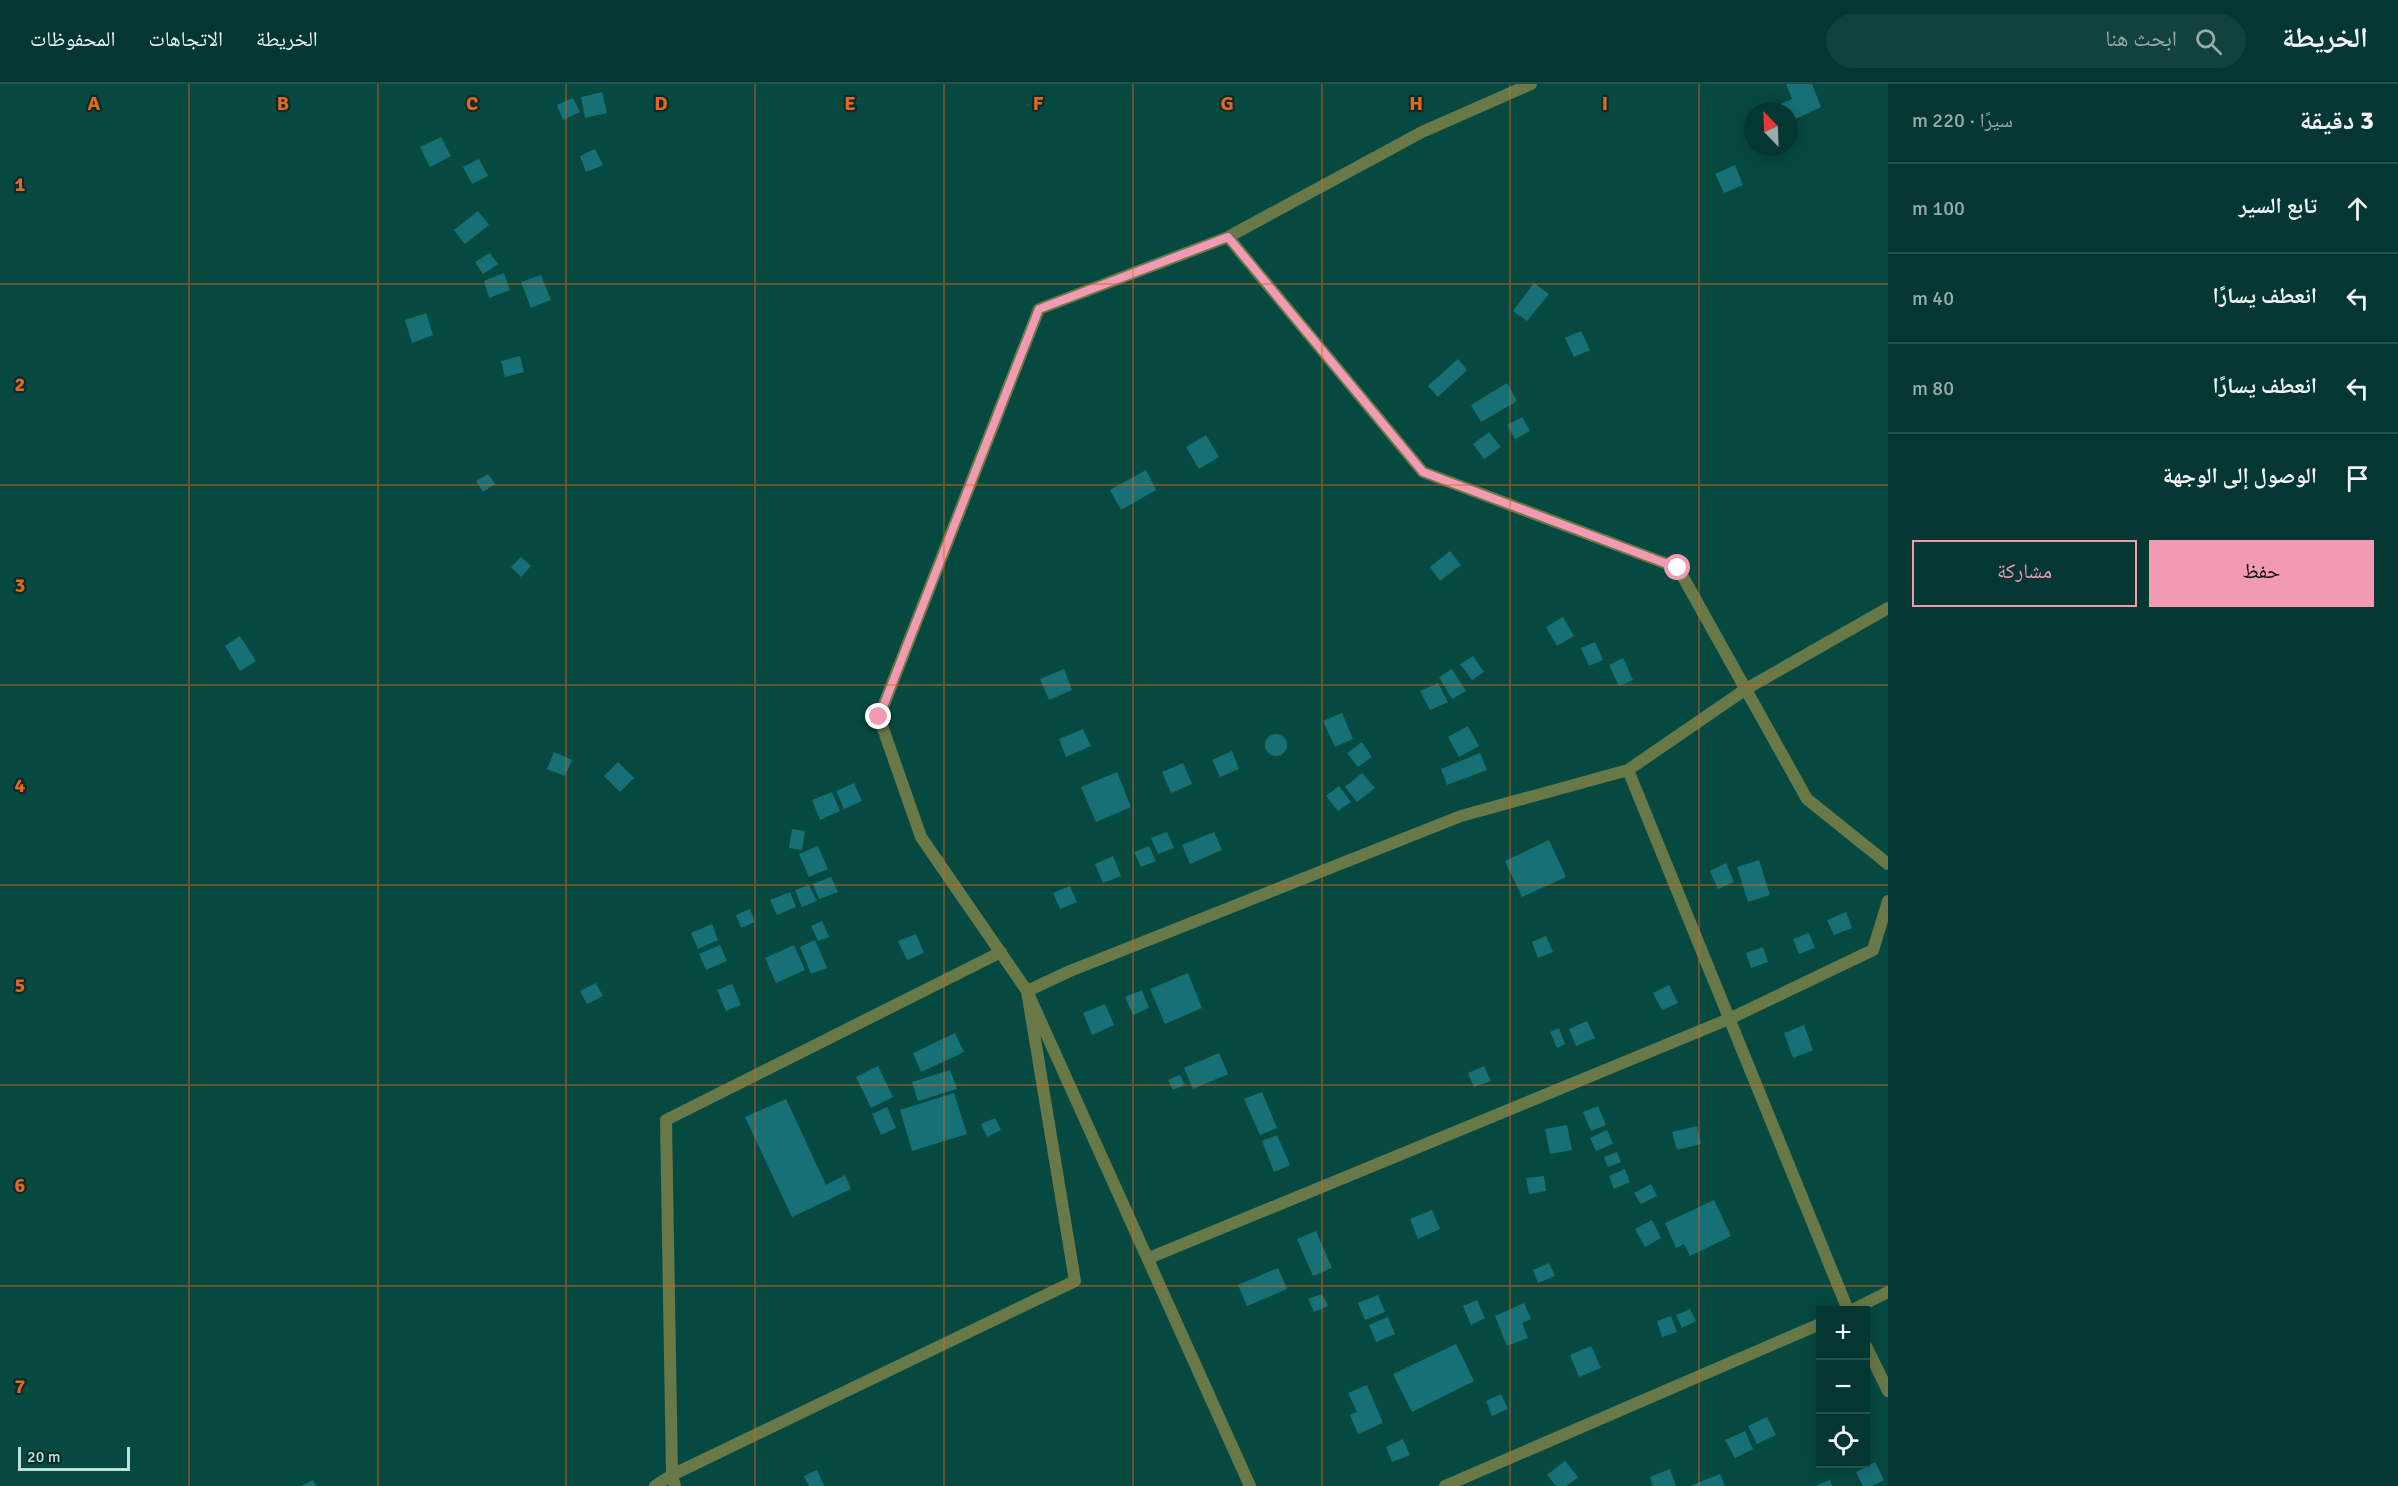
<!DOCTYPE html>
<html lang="ar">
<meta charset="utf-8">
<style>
body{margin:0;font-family:Signika,"Noto Naskh Arabic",sans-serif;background:#12423d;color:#f1f3f6;direction:rtl}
.controls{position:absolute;right:18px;bottom:18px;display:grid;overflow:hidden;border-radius:0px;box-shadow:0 3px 15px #0003}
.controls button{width:54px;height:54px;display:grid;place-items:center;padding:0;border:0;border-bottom:2px solid #25514d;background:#043731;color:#f1f3f6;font:30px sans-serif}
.compass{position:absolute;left:1744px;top:18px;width:54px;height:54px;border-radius:50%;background:#043731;box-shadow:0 3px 15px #0003;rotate:337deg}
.scale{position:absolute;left:18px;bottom:15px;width:112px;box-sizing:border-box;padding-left:6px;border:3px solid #bde2db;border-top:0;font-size:16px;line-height:21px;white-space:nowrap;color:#bde2db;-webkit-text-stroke:4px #0a2c27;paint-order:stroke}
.stop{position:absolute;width:18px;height:18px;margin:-14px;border:4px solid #f19ab1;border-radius:50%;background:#fff}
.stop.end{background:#f19ab1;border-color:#fff;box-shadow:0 2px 6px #0008}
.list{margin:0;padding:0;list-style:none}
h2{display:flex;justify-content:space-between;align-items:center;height:78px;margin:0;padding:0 24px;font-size:26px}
h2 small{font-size:20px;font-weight:400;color:#97acab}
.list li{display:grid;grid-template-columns:39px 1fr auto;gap:18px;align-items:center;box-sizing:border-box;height:90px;padding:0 24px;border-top:2px solid #25514d}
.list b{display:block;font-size:22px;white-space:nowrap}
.list em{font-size:20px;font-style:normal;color:#97acab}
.actions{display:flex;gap:12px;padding:18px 24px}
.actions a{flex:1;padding:14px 0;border:2px solid #f19ab1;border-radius:0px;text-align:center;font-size:21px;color:#f19ab1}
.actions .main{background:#f19ab1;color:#111}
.icon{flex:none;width:33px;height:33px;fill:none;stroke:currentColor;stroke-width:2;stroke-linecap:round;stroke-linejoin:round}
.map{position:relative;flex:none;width:1888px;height:1402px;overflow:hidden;direction:ltr}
header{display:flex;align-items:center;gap:36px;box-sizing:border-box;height:84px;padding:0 30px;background:#043731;border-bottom:2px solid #25514d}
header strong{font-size:28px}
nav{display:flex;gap:33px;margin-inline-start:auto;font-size:21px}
.search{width:420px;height:54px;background:#12423d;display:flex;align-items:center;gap:15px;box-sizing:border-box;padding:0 21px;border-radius:33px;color:#97acab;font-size:22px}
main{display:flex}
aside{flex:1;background:#043731}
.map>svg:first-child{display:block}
.building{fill:#187077}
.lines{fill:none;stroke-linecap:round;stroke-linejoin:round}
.minor{stroke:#697847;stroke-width:12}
.route{stroke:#f19ab1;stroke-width:8}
.grid{fill:none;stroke:#e46721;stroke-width:1.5;stroke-opacity:0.55}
.grid-label{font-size:20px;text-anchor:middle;font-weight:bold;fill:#e46721;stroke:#0a2c27;stroke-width:4.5;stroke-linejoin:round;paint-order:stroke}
</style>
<header>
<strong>الخريطة</strong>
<div class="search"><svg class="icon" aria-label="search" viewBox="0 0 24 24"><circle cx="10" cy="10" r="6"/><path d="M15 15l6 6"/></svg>ابحث هنا</div>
<nav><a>الخريطة</a><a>الاتجاهات</a><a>المحفوظات</a></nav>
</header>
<main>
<aside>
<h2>3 دقيقة<small>سيرًا · 220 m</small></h2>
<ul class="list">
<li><svg class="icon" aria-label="ahead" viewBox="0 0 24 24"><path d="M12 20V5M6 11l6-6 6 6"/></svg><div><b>تابع السير</b></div><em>100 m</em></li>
<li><svg class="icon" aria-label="left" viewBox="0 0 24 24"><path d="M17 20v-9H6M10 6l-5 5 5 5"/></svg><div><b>انعطف يسارًا</b></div><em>40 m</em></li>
<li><svg class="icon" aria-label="left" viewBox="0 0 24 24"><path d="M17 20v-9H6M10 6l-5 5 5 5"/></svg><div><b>انعطف يسارًا</b></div><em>80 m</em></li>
<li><svg class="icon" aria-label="arrive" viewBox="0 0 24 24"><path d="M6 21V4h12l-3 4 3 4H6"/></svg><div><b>الوصول إلى الوجهة</b></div></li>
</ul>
<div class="actions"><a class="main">حفظ</a><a>مشاركة</a></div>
</aside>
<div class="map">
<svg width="1888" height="1402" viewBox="0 0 1888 1402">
<rect width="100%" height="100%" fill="#064941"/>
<path class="building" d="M 1786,0 L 1812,0 L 1821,23 L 1789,38 L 1789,27 L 1781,27 L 1778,21 L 1792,15 Z
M 602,8 L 607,29 L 585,34 L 581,13 Z
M 573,14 L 580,28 L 563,36 L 557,21 Z
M 441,53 L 451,72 L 430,83 L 420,63 Z
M 595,65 L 603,81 L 586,88 L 580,72 Z
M 479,75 L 488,92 L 472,100 L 463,83 Z
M 1735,81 L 1743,101 L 1724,109 L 1715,90 Z
M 478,127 L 489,141 L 465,160 L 454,146 Z
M 490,169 L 498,180 L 483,190 L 475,178 Z
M 504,189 L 510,206 L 489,214 L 484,197 Z
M 541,191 L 551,216 L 531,224 L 521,198 Z
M 1534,199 L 1549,210 L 1527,237 L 1513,227 Z
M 426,229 L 433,251 L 412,259 L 405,236 Z
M 1581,247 L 1590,266 L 1574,273 L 1565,254 Z
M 520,272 L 524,288 L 505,293 L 501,277 Z
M 1458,275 L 1467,286 L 1438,313 L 1428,302 Z
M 1507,299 L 1517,317 L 1481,338 L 1471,321 Z
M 1522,333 L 1530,347 L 1515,355 L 1507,341 Z
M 1489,348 L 1501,363 L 1484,375 L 1473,360 Z
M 1206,351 L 1219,373 L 1199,385 L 1186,363 Z
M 1146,386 L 1156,406 L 1121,426 L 1110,406 Z
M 488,390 L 495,400 L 483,408 L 476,397 Z
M 1450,467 L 1461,481 L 1440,497 L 1430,483 Z
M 521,473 L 531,482 L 521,493 L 511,483 Z
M 1563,533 L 1574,552 L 1557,562 L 1546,543 Z
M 240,552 L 256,577 L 240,587 L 225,562 Z
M 1595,558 L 1603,576 L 1589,582 L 1581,564 Z
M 1473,572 L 1484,588 L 1472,596 L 1460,580 Z
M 1623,574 L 1633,596 L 1619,602 L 1609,581 Z
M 1064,585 L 1072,606 L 1049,616 L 1040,595 Z
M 1452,585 L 1466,607 L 1452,615 L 1439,593 Z
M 1438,599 L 1448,618 L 1430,626 L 1420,607 Z
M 1342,629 L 1353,655 L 1335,663 L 1323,637 Z
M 1468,642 L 1479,662 L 1459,673 L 1448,653 Z
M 1083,645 L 1091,662 L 1066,673 L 1059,655 Z
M1265 661a11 11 0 1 1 22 0a11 11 0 1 1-22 0Z
M 1362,658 L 1372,673 L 1358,683 L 1347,669 Z
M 1232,667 L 1239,685 L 1220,693 L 1212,676 Z
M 554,668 L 572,676 L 565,692 L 547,685 Z
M 1480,669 L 1487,686 L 1447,701 L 1441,685 Z
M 618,678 L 634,694 L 620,708 L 604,692 Z
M 1183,679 L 1192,700 L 1171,709 L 1162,688 Z
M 1117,688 L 1131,723 L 1096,738 L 1081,703 Z
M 1362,689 L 1375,704 L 1357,718 L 1345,703 Z
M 854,699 L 862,717 L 844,725 L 836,707 Z
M 1339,702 L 1351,718 L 1338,727 L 1326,712 Z
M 832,708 L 840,727 L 820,736 L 812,716 Z
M 792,745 L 805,747 L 802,766 L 789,764 Z
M 1167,748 L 1174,764 L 1158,770 L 1151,754 Z
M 1214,748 L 1222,766 L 1190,780 L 1182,761 Z
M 1549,756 L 1566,793 L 1522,813 L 1505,777 Z
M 818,762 L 828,785 L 809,793 L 799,770 Z
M 1149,762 L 1156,777 L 1141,783 L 1134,768 Z
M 1113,772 L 1121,792 L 1103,799 L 1095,780 Z
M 1759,776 L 1770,811 L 1748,818 L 1737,783 Z
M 1726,779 L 1734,798 L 1718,805 L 1710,787 Z
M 831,793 L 838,808 L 819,815 L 813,800 Z
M 809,801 L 817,817 L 802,823 L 795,806 Z
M 1070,802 L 1077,818 L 1060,825 L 1053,809 Z
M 790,808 L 796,823 L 777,831 L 770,816 Z
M 750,825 L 755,838 L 741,844 L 736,831 Z
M 1846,828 L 1852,844 L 1834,851 L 1827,836 Z
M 822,837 L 829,853 L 818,857 L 811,842 Z
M 712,840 L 718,856 L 698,865 L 691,849 Z
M 1809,849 L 1815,864 L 1799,870 L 1793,855 Z
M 916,850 L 924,869 L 907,876 L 898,857 Z
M 1546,852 L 1553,868 L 1538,874 L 1532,858 Z
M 815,856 L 827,884 L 811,890 L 800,863 Z
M 720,861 L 727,877 L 706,886 L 699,870 Z
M 794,861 L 805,886 L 776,899 L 765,874 Z
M 1763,863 L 1768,878 L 1751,884 L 1746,869 Z
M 1188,889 L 1202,924 L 1165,940 L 1150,905 Z
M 596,899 L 603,912 L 587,920 L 580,907 Z
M 732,900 L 741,921 L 726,927 L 717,906 Z
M 1669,901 L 1678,919 L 1662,926 L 1653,909 Z
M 1142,906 L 1149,924 L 1133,931 L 1125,913 Z
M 1105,920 L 1114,941 L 1092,951 L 1083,929 Z
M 1587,937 L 1595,954 L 1576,962 L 1569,945 Z
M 1804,941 L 1813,966 L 1793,974 L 1784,949 Z
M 1559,944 L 1565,960 L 1557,964 L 1550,948 Z
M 955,949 L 964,968 L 921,988 L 913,969 Z
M 1219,969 L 1228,990 L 1193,1005 L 1184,984 Z
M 878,982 L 893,1013 L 871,1024 L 856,993 Z
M 1484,982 L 1491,997 L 1474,1003 L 1468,989 Z
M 950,986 L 957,1005 L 918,1017 L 912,998 Z
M 1180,991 L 1185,1001 L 1173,1006 L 1168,996 Z
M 1262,1008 L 1277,1044 L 1260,1051 L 1244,1015 Z
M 954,1009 L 967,1050 L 912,1067 L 900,1026 Z
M 786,1015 L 826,1101 L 845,1091 L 851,1105 L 792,1133 L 745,1033 Z
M 1598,1022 L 1606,1041 L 1591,1047 L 1583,1028 Z
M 887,1023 L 896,1044 L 881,1051 L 872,1030 Z
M 995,1034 L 1001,1046 L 987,1053 L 981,1040 Z
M 1567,1041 L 1572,1066 L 1550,1070 L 1545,1045 Z
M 1697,1042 L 1701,1060 L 1677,1066 L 1672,1048 Z
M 1607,1046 L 1613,1060 L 1596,1067 L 1590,1054 Z
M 1277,1051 L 1290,1081 L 1274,1088 L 1262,1057 Z
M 1617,1068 L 1621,1078 L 1608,1083 L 1604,1073 Z
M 1625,1085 L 1630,1098 L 1614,1105 L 1609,1092 Z
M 1544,1092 L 1546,1107 L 1529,1110 L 1526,1094 Z
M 1651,1100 L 1657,1112 L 1641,1120 L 1634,1109 Z
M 1714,1116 L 1731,1152 L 1690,1172 L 1684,1160 L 1676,1164 L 1665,1139 Z
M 1432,1126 L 1440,1145 L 1418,1155 L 1410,1135 Z
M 1652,1136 L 1661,1154 L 1645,1163 L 1635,1145 Z
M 1316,1147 L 1332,1184 L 1313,1192 L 1297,1155 Z
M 1549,1179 L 1555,1192 L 1538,1199 L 1533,1186 Z
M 1278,1184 L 1287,1205 L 1247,1222 L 1238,1201 Z
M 1322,1210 L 1328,1222 L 1314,1228 L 1308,1215 Z
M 1378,1211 L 1385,1228 L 1365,1236 L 1358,1219 Z
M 1477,1216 L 1485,1234 L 1471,1241 L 1463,1222 Z
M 1524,1219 L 1531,1235 L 1522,1239 L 1528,1254 L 1507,1262 L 1495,1232 Z
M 1690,1225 L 1696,1237 L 1682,1244 L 1676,1231 Z
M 1671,1232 L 1677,1248 L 1662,1253 L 1657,1237 Z
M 1388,1233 L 1395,1250 L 1376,1258 L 1369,1241 Z
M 1456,1260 L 1474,1297 L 1412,1328 L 1393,1290 Z
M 1591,1262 L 1601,1284 L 1579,1293 L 1570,1271 Z
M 1367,1301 L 1383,1339 L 1358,1350 L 1350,1331 L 1357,1328 L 1348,1309 Z
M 1501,1310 L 1508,1325 L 1492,1332 L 1486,1317 Z
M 1767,1333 L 1776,1351 L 1757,1360 L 1748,1342 Z
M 1745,1347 L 1753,1365 L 1735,1374 L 1725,1356 Z
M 1403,1355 L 1410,1371 L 1392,1378 L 1386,1363 Z
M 1565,1377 L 1578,1393 L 1567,1402 L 1556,1402 L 1547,1391 Z
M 1875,1378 L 1884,1396 L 1872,1402 L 1863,1402 L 1856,1388 Z
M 1670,1385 L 1676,1402 L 1653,1402 L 1650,1393 Z
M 817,1386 L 824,1402 L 809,1402 L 804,1392 Z
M 1720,1390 L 1725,1402 L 1690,1402 Z
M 313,1396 L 316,1402 L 301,1402 Z
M 1830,1396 L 1832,1402 L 1815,1402 Z"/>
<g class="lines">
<path class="minor" d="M 1228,153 L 1423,388 L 1678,484 L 1807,715 L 1888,780
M 1628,686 L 1848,1226
M 1149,1174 L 1729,935 L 1873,866 L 1888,817
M 1852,1226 L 1888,1208
M 1866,1262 L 1888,1307
M 655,1402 L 672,1391 L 1075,1197 L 1027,907 L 1070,887 L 1461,732 L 1628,686 L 1746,605 L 1888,524
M 675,1402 L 672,1391 L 666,1036 L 1001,868
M 1250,1402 L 1027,907 L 921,753 L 879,633 L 1039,225 L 1228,153 L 1422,48 L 1531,0
M 1445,1402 L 1820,1240"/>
</g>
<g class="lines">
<path class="route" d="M 879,633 L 1039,225 L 1228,153 L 1423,388 L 1678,484"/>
</g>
<path class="grid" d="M 189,0 L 189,1402M 378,0 L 378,1402M 566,0 L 566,1402M 755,0 L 755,1402M 944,0 L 944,1402M 1133,0 L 1133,1402M 1322,0 L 1322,1402M 1510,0 L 1510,1402M 1699,0 L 1699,1402M 0,200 L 1888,200M 0,401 L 1888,401M 0,601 L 1888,601M 0,801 L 1888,801M 0,1001 L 1888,1001M 0,1202 L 1888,1202"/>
<g class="grid-label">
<text x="94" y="26">A</text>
<text x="283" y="26">B</text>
<text x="472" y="26">C</text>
<text x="661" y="26">D</text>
<text x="850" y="26">E</text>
<text x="1038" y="26">F</text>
<text x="1227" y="26">G</text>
<text x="1416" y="26">H</text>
<text x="1605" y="26">I</text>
<text x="20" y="107">1</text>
<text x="20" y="307">2</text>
<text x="20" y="508">3</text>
<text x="20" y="708">4</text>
<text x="20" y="908">5</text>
<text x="20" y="1108">6</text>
<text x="20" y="1309">7</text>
</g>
</svg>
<div class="controls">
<button>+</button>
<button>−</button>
<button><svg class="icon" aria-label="locate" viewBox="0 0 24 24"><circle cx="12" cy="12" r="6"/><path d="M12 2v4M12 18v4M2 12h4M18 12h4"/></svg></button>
</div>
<svg class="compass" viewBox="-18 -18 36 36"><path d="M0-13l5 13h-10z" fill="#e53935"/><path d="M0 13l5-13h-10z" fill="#97acab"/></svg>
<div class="scale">20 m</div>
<div class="stop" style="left:1678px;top:484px"></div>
<div class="stop end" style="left:879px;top:633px"></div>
</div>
</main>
